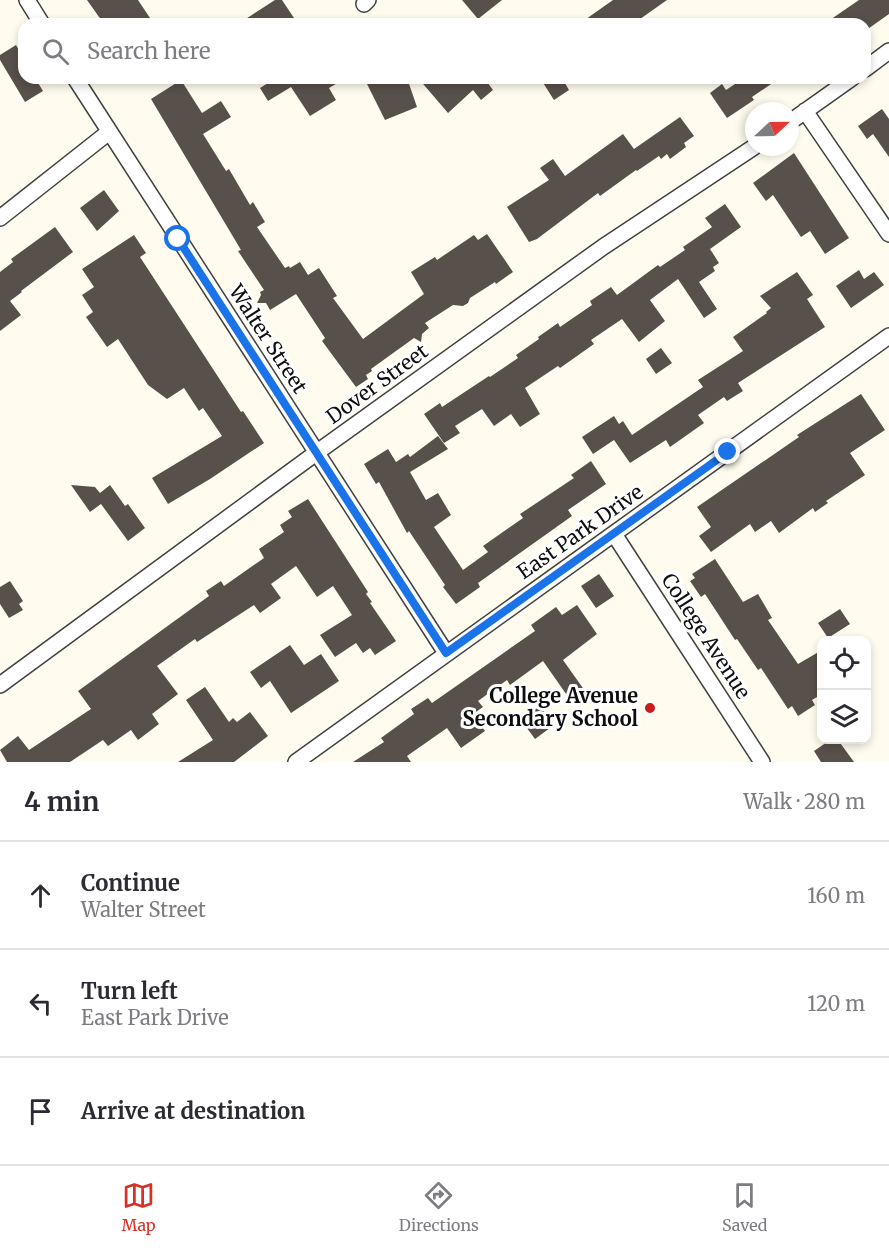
<!DOCTYPE html>
<meta charset="utf-8">
<style>
body{margin:0;font-family:Merriweather,serif;background:#f2f2f3;color:#2b2b33}
.controls{position:absolute;right:18px;bottom:18px;display:grid;overflow:hidden;border-radius:12px;box-shadow:0 3px 9px #0003}
.controls button{width:54px;height:54px;display:grid;place-items:center;padding:0;border:0;border-bottom:2px solid #e1e1e2;background:#fff;color:#2b2b33;font:30px sans-serif}
.compass{position:absolute;left:745px;top:102px;width:54px;height:54px;border-radius:50%;background:#fff;box-shadow:0 3px 9px #0003;rotate:68deg}
.stop{position:absolute;width:18px;height:18px;margin:-14px;border:4px solid #1a73e8;border-radius:50%;background:#fff}
.stop.end{background:#1a73e8;border-color:#fff;box-shadow:0 2px 6px #0008}
.list{margin:0;padding:0;list-style:none}
h2{display:flex;justify-content:space-between;align-items:center;height:78px;margin:0;padding:0 24px;font-size:26px}
h2 small{font-size:20px;font-weight:400;color:#7c7c81}
.list li{display:grid;grid-template-columns:39px 1fr auto;gap:18px;align-items:center;box-sizing:border-box;height:108px;padding:0 24px;border-top:2px solid #e1e1e2}
.list b{display:block;font-size:22px;white-space:nowrap}
.list p{margin:0;font-size:20px;white-space:nowrap;color:#7c7c81}
.list em{font-size:20px;font-style:normal;color:#7c7c81}
.icon{flex:none;width:33px;height:33px;fill:none;stroke:currentColor;stroke-width:2;stroke-linecap:round;stroke-linejoin:round}
.map{position:relative;flex:none;width:889px;height:762px;overflow:hidden}
.search{position:absolute;background:#fff;box-shadow:0 3px 9px #0003;left:18px;right:18px;top:18px;height:66px;display:flex;align-items:center;gap:15px;box-sizing:border-box;padding:0 21px;border-radius:18px;color:#7c7c81;font-size:22px}
.sheet{height:402px;background:#fff}
nav{display:flex;justify-content:space-around;align-items:center;box-sizing:border-box;height:84px;border-top:2px solid #e1e1e2;background:#fff;font-size:16px;color:#7c7c81}
nav a{display:grid;justify-items:center;gap:3px}
nav .on{color:#d93025}
.map>svg:first-child{display:block}
.building{fill:#58504a}
.lines{fill:none;stroke-linecap:round;stroke-linejoin:round}
.street-casing{stroke:#414141;stroke-width:18}
.street{stroke:#fff;stroke-width:15}
.route{stroke:#1a73e8;stroke-width:8}
.poi-dot{fill:#c71d1f;stroke:#fff;stroke-width:2}
.labels{text-anchor:middle;stroke-width:6;stroke-linejoin:round;paint-order:stroke}
.street-label{font-size:20px;fill:#0e0e0e;stroke:#fff}
.poi-label{font-size:20px;font-weight:bold;fill:#0e0e0e;stroke:#fff;text-anchor:end}
</style>
<div class="map">
<svg width="889" height="762" viewBox="0 0 889 762">
<rect width="100%" height="100%" fill="#fffcef"/>
<path class="building" d="M 87,0 L 138,0 L 154,24 L 104,24 Z
M 275,0 L 282,0 L 298,24 L 238,24 Z
M 462,0 L 502,0 L 478,19 Z
M 613,0 L 667,0 L 633,24 L 579,24 Z
M 859,0 L 889,0 L 889,14 L 865,31 L 865,24 L 824,24 Z
M 16,45 L 24,59 L 24,78 L 35,78 L 43,91 L 25,102 L 0,60 L 0,55 Z
M 276,78 L 346,78 L 329,88 L 336,100 L 310,116 L 291,87 L 268,101 L 260,88 Z
M 375,78 L 407,78 L 417,107 L 385,120 L 366,82 Z
M 418,78 L 486,78 L 485,79 L 493,90 L 481,100 L 473,90 L 448,113 Z
M 540,78 L 562,78 L 569,90 L 554,100 Z
M 744,78 L 780,78 L 752,97 L 754,100 L 727,118 L 710,93 L 722,84 L 726,90 Z
M 181,80 L 202,113 L 221,101 L 231,117 L 203,134 L 226,171 L 229,169 L 250,205 L 253,202 L 265,222 L 257,227 L 285,268 L 289,266 L 290,268 L 300,262 L 308,275 L 319,268 L 337,296 L 333,298 L 363,339 L 424,294 L 411,272 L 435,257 L 437,260 L 474,235 L 478,240 L 487,234 L 513,272 L 496,284 L 495,282 L 470,298 L 468,303 L 463,306 L 453,305 L 425,323 L 429,328 L 422,334 L 421,342 L 414,338 L 371,369 L 372,371 L 366,375 L 368,379 L 356,387 L 322,341 L 325,338 L 296,294 L 270,310 L 266,303 L 257,303 L 261,295 L 260,292 L 264,290 L 238,251 L 241,250 L 151,99 Z
M 882,109 L 889,119 L 889,157 L 873,134 L 867,139 L 858,126 Z
M 680,117 L 694,136 L 684,143 L 686,147 L 670,159 L 667,154 L 661,159 L 659,156 L 637,171 L 636,170 L 600,196 L 598,193 L 537,239 L 529,242 L 507,207 L 549,180 L 540,168 L 553,159 L 565,176 L 623,134 L 634,149 Z
M 794,153 L 849,238 L 825,254 L 810,231 L 801,237 L 773,195 L 766,201 L 753,183 Z
M 104,190 L 119,211 L 97,231 L 80,208 Z
M 725,204 L 741,227 L 710,249 L 719,263 L 713,267 L 715,271 L 699,282 L 717,309 L 704,318 L 678,279 L 650,300 L 665,321 L 639,342 L 622,319 L 591,340 L 594,344 L 560,368 L 558,366 L 525,388 L 540,414 L 520,427 L 511,414 L 494,426 L 482,409 L 455,426 L 460,433 L 444,443 L 424,414 L 440,403 L 442,407 L 489,376 L 490,377 L 518,358 L 516,355 L 539,339 L 538,337 L 558,323 L 560,327 L 592,305 L 590,301 L 611,287 L 617,295 L 658,265 L 660,267 L 685,250 L 683,247 L 712,227 L 705,218 Z
M 55,227 L 73,252 L 21,291 L 22,292 L 10,301 L 21,315 L 0,331 L 0,272 L 13,262 L 11,259 Z
M 134,235 L 146,253 L 140,257 L 241,412 L 243,411 L 264,443 L 210,479 L 168,504 L 152,478 L 222,436 L 203,408 L 199,411 L 184,388 L 167,399 L 148,385 L 118,339 L 107,347 L 86,317 L 93,312 L 82,295 L 94,287 L 82,269 Z
M 859,270 L 864,279 L 874,272 L 884,285 L 851,308 L 836,286 Z
M 797,272 L 813,295 L 807,299 L 825,327 L 738,383 L 743,391 L 727,401 L 724,397 L 698,415 L 704,423 L 670,447 L 666,440 L 630,463 L 614,440 L 593,454 L 582,437 L 614,416 L 619,424 L 623,421 L 632,435 L 703,387 L 698,380 L 743,351 L 733,337 L 767,313 L 766,312 L 771,308 L 760,296 Z
M 661,348 L 672,363 L 656,374 L 646,359 Z
M 861,394 L 885,430 L 850,453 L 865,475 L 826,501 L 828,503 L 815,512 L 813,508 L 779,533 L 771,521 L 755,532 L 750,524 L 711,552 L 699,536 L 711,527 L 697,507 L 799,437 L 797,435 Z
M 438,436 L 448,449 L 410,472 L 426,500 L 438,493 L 451,515 L 434,527 L 463,570 L 488,552 L 483,546 L 523,518 L 520,514 L 574,478 L 571,475 L 591,461 L 606,484 L 568,510 L 572,516 L 478,583 L 480,587 L 456,604 L 443,587 L 445,585 L 409,531 L 407,533 L 379,482 L 376,484 L 364,464 L 388,449 L 396,462 L 408,454 L 410,457 Z
M 71,485 L 95,487 L 100,493 L 110,485 L 125,506 L 128,504 L 145,528 L 128,541 L 101,504 L 90,512 Z
M 308,499 L 368,592 L 366,594 L 372,602 L 370,603 L 396,641 L 375,655 L 370,648 L 363,653 L 356,643 L 335,657 L 320,635 L 352,615 L 333,586 L 317,597 L 296,566 L 271,584 L 281,598 L 260,613 L 254,605 L 197,642 L 195,639 L 157,666 L 178,694 L 152,714 L 159,724 L 138,740 L 131,730 L 108,746 L 103,740 L 70,762 L 7,762 L 0,750 L 18,736 L 29,750 L 91,709 L 78,691 L 209,596 L 206,591 L 221,581 L 224,586 L 264,558 L 259,549 L 284,532 L 280,525 L 292,517 L 288,511 Z
M 715,559 L 743,602 L 758,594 L 772,618 L 768,620 L 798,664 L 822,650 L 822,694 L 812,700 L 815,705 L 798,716 L 792,706 L 788,709 L 761,668 L 758,670 L 737,639 L 735,640 L 707,597 L 705,594 L 701,597 L 690,581 L 695,578 L 692,574 Z
M 599,574 L 614,596 L 596,608 L 581,586 Z
M 10,581 L 23,601 L 19,604 L 23,610 L 9,618 L 0,604 L 0,587 Z
M 577,605 L 597,634 L 563,660 L 585,691 L 571,701 L 543,661 L 510,685 L 507,680 L 478,701 L 483,707 L 473,714 L 485,731 L 461,748 L 447,728 L 407,756 L 411,762 L 353,762 L 384,742 L 381,738 L 414,714 L 411,709 L 428,698 L 432,703 L 535,631 L 531,625 L 556,607 L 562,615 Z
M 840,609 L 850,624 L 828,638 L 818,623 Z
M 290,645 L 304,665 L 321,654 L 339,681 L 291,713 L 270,681 L 261,688 L 250,672 Z
M 205,687 L 229,722 L 233,718 L 237,722 L 250,712 L 268,736 L 234,762 L 178,762 L 213,740 L 186,700 Z
M 540,706 L 554,725 L 535,739 L 521,720 Z
M 830,740 L 838,740 L 854,762 L 821,762 L 814,751 Z"/>
<g class="lines">
<defs>
<path id="street" d="M 27,0 L 42,24
M 364,4 L 368,0
M 865,69 L 889,51
M 75,78 L 446,653
M 805,111 L 889,234
M 790,122 L 852,78
M 0,218 L 109,132
M 614,534 L 762,762
M 0,685 L 316,453 L 603,247 L 754,147
M 296,762 L 889,336"/>
</defs>
<use href="#street" class="street-casing"/>
<use href="#street" class="street"/>
</g>
<g class="lines">
<path class="route" d="M 178,239 L 446,653 L 728,452"/>
</g>
<circle class="poi-dot" cx="650" cy="708" r="6"/>
<g class="labels">
<g class="street-label">
<text transform="translate(268 339) rotate(57)" y="7">Walter Street</text>
<text transform="translate(377 384) rotate(-36)" y="7">Dover Street</text>
<text transform="translate(580 532) rotate(-35)" y="7">East Park Drive</text>
<text transform="translate(706 636) rotate(57)" y="7">College Avenue</text>
</g>
<g class="poi-label">
<text x="638" y="703">College Avenue<tspan x="638" dy="23">Secondary School</tspan></text>
</g>
</g>
</svg>
<div class="controls">
<button><svg class="icon" aria-label="locate" viewBox="0 0 24 24"><circle cx="12" cy="12" r="6"/><path d="M12 2v4M12 18v4M2 12h4M18 12h4"/></svg></button>
<button><svg class="icon" aria-label="layers" viewBox="0 0 24 24"><path d="M12 4l9 5-9 5-9-5zM3 14l9 5 9-5"/></svg></button>
</div>
<svg class="compass" viewBox="-18 -18 36 36"><path d="M0-13l5 13h-10z" fill="#e53935"/><path d="M0 13l5-13h-10z" fill="#7c7c81"/></svg>
<div class="stop" style="left:178px;top:239px"></div>
<div class="stop end" style="left:728px;top:452px"></div>
<div class="search"><svg class="icon" aria-label="search" viewBox="0 0 24 24"><circle cx="10" cy="10" r="6"/><path d="M15 15l6 6"/></svg>Search here</div>
</div>
<section class="sheet">
<h2>4 min<small>Walk · 280 m</small></h2>
<ul class="list">
<li><svg class="icon" aria-label="ahead" viewBox="0 0 24 24"><path d="M12 20V5M6 11l6-6 6 6"/></svg><div><b>Continue</b><p>Walter Street</p></div><em>160 m</em></li>
<li><svg class="icon" aria-label="left" viewBox="0 0 24 24"><path d="M17 20v-9H6M10 6l-5 5 5 5"/></svg><div><b>Turn left</b><p>East Park Drive</p></div><em>120 m</em></li>
<li><svg class="icon" aria-label="arrive" viewBox="0 0 24 24"><path d="M6 21V4h12l-3 4 3 4H6"/></svg><div><b>Arrive at destination</b></div></li>
</ul>
</section>
<nav>
<a class="on"><svg class="icon" aria-label="map" viewBox="0 0 24 24"><path d="M3 6l6-2 6 2 6-2v14l-6 2-6-2-6 2zM9 4v14M15 6v14"/></svg>Map</a>
<a><svg class="icon" aria-label="directions" viewBox="0 0 24 24"><path d="M12 3l9 9-9 9-9-9zM9 14v-3h6M13 9l2 2-2 2"/></svg>Directions</a>
<a><svg class="icon" aria-label="saved" viewBox="0 0 24 24"><path d="M7 4h10v16l-5-4-5 4z"/></svg>Saved</a>
</nav>
